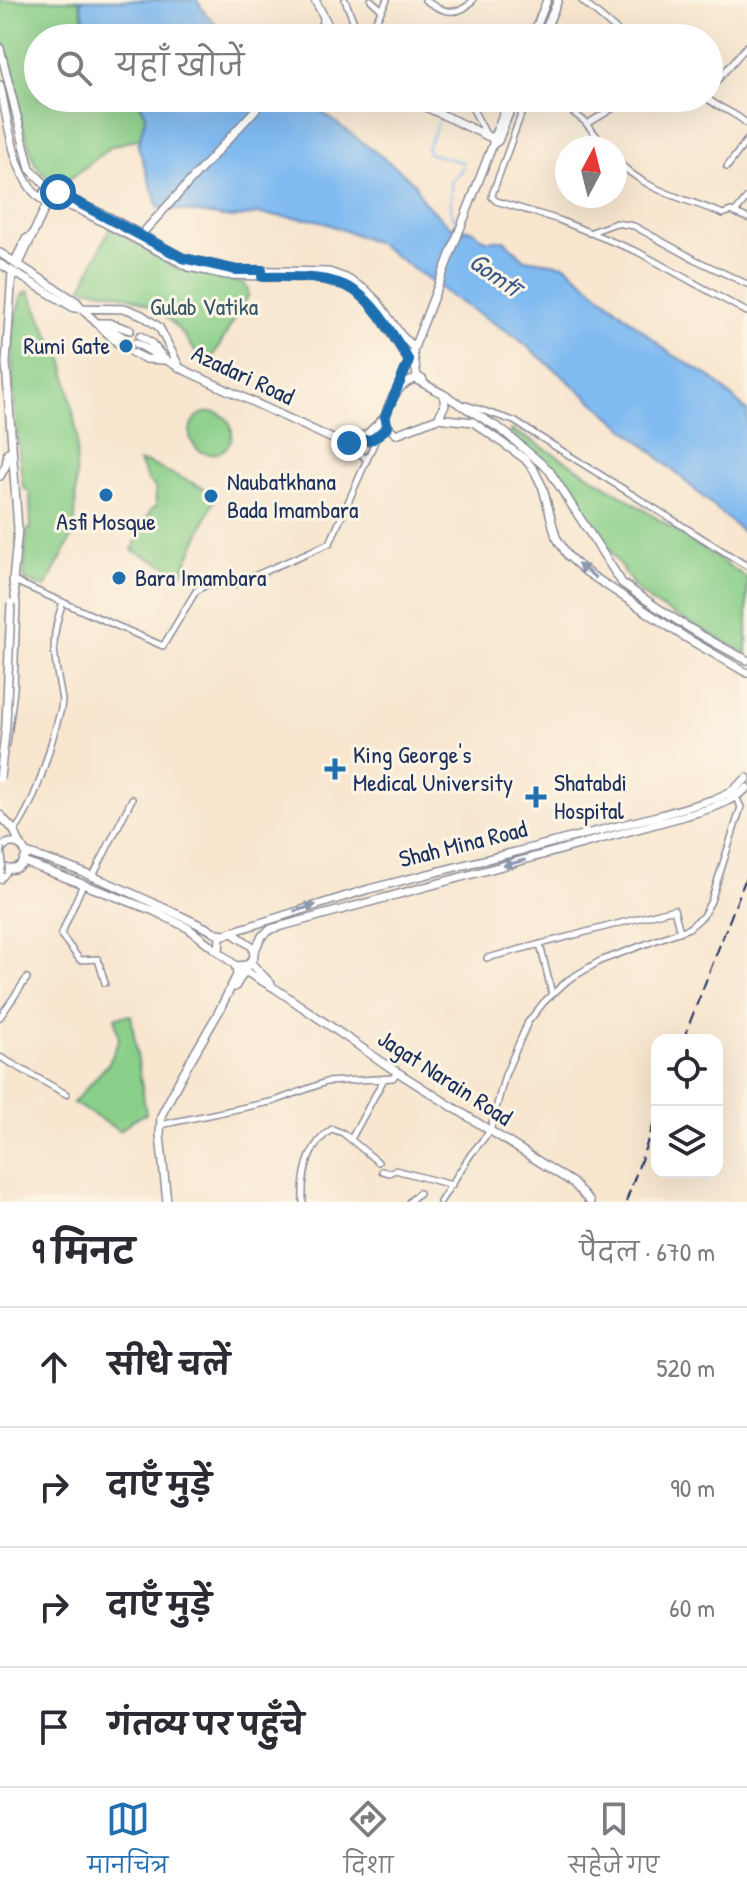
<!DOCTYPE html>
<html lang="hi">
<meta charset="utf-8">
<style>
body{margin:0;font-family:"Patrick Hand","Playpen Sans Deva",sans-serif;background:#f7f7f7;color:#2b2b33}
.controls{position:absolute;right:24px;bottom:24px;display:grid;overflow:hidden;border-radius:16px;box-shadow:0 8px 32px #0002}
.controls button{width:72px;height:72px;display:grid;place-items:center;padding:0;border:0;border-bottom:2px solid #e1e1e2;background:#fff;color:#2b2b33;font:40px sans-serif}
.compass{position:absolute;left:555px;top:136px;width:72px;height:72px;border-radius:50%;background:#fff;box-shadow:0 8px 32px #0002;rotate:7deg}
.stop{position:absolute;width:24px;height:24px;margin:-18px;border:6px solid #1f6fb2;border-radius:50%;background:#fff}
.stop.end{background:#1f6fb2;border-color:#fff;box-shadow:0 2px 8px #0008}
.list{margin:0;padding:0;list-style:none}
h2{display:flex;justify-content:space-between;align-items:center;height:104px;margin:0;padding:0 32px;font-size:34px}
h2 small{font-size:26px;font-weight:400;color:#7c7c81}
.list li{display:grid;grid-template-columns:52px 1fr auto;gap:24px;align-items:center;box-sizing:border-box;height:120px;padding:0 32px;border-top:2px solid #e1e1e2}
.list b{display:block;font-size:30px;white-space:nowrap}
.list em{font-size:26px;font-style:normal;color:#7c7c81}
.icon{flex:none;width:44px;height:44px;fill:none;stroke:currentColor;stroke-width:2;stroke-linecap:round;stroke-linejoin:round}
.map{position:relative;flex:none;width:747px;height:1202px;overflow:hidden}
.search{position:absolute;background:#fff;box-shadow:0 8px 32px #0002;left:24px;right:24px;top:24px;height:88px;display:flex;align-items:center;gap:20px;box-sizing:border-box;padding:0 28px;border-radius:44px;color:#7c7c81;font-size:30px}
.sheet{height:584px;background:#fff}
nav{display:flex;justify-content:space-around;align-items:center;box-sizing:border-box;height:112px;border-top:2px solid #e1e1e2;background:#fff;font-size:22px;color:#7c7c81}
nav a{display:grid;justify-items:center;gap:4px}
nav .on{color:#1f6fb2}
.map>svg:first-child{display:block}
.green{fill:#8acf89;stroke:#527f74;stroke-width:2}
.water{fill:#7fbaf1;stroke:#4d74a8;stroke-width:2}
.lines{fill:none;stroke-linecap:round;stroke-linejoin:round}
.stream{stroke:#7fbaf1;stroke-width:2}
.street-casing{stroke:#8a8a96;stroke-width:8}
.secondary-casing{stroke:#8a8a96;stroke-width:10}
.primary-casing{stroke:#8a8a96;stroke-width:10}
.street{stroke:#fff;stroke-width:5}
.secondary{stroke:#fff;stroke-width:7}
.primary{stroke:#fff;stroke-width:7}
.rail{stroke:#1b2f5e;stroke-width:2;stroke-dasharray:12 6;stroke-linecap:butt}
.secondary-bridge-casing{stroke:#8a8a96;stroke-width:10;stroke-linecap:butt}
.secondary-bridge{stroke:#fff;stroke-width:7}
.oneway{fill:#8d97ae}
.route{stroke:#1f6fb2;stroke-width:10}
.poi-dot{fill:#1f6fb2;stroke:#fcf5e5;stroke-width:3}
.labels{text-anchor:middle;stroke-width:6;stroke-linejoin:round;paint-order:stroke}
.park-label{font-size:24px;fill:#375769;stroke:#fcf5e5}
.poi-label{font-size:24px;fill:#1b2f5e;stroke:#fcf5e5;text-anchor:start}
.street-label{font-size:24px;fill:#1b2f5e;stroke:#fcf5e5}
.water-label{font-size:26px;font-style:italic;fill:#39598a;stroke:#fcf5e5}
</style>
<div class="map">
<svg width="747" height="1202" viewBox="0 0 747 1202">
<rect width="100%" height="100%" fill="#fcf5e5"/>
<filter id="ink" filterUnits="userSpaceOnUse"><feTurbulence type="fractalNoise" baseFrequency=".0125" numOctaves="2"/><feDisplacementMap in="SourceGraphic" scale="16" xChannelSelector="R" yChannelSelector="G"/><feConvolveMatrix kernelMatrix="1 2 1 2 8 2 1 2 1" color-interpolation-filters="sRGB"/></filter>
<filter id="wash" filterUnits="userSpaceOnUse"><feTurbulence type="fractalNoise" baseFrequency=".006" numOctaves="4" result="noise"/><feDisplacementMap in="SourceGraphic" scale="32" xChannelSelector="R" yChannelSelector="G"/><feGaussianBlur stdDeviation="1.8" result="paint"/><feColorMatrix in="noise" values="0 0 0 0 0 0 0 0 0 0 0 0 0 0 0 0 0 1.4 0 .05"/><feComposite in="paint" operator="in"/></filter>
<g filter="url(#wash)">
<rect width="100%" height="100%" fill="#f8e6cf"/>
<path class="green" d="M 0,0 L 79,0 L 86,31 L 76,32 L 77,38 L 38,38 L 38,98 L 137,98 L 145,116 L 140,138 L 112,146 L 61,186 L 48,180 L 35,164 L 20,118 L 0,28 Z
M 110,227 L 173,267 L 242,283 L 248,289 L 248,296 L 210,362 C 191,353 194,346 181,332 C 154,300 122,292 82,288 Z
M 29,291 L 47,331 L 64,362 L 77,435 L 75,523 L 69,543 L 45,588 L 24,579 L 27,530 L 31,529 L 30,493 L 23,487 C 18,438 2,337 23,294 Z
M190 433a21 21 0 1 1 42 0a21 21 0 1 1-42 0Z
M 512,430 C 594,475 670,527 747,578 L 747,654 L 651,602 L 635,588 L 563,480 L 547,463 L 509,432 Z
M 139,462 L 148,463 L 217,494 L 182,573 L 132,550 L 151,509 L 156,506 L 155,487 L 148,481 Z
M 131,1015 L 146,1114 L 134,1119 L 120,1131 L 73,1103 L 109,1063 L 119,1040 L 115,1017 Z"/>
<path class="water" d="M 80,0 L 197,0 L 207,16 L 231,38 L 78,38 L 77,34 L 87,31 Z
M 141,98 L 303,98 L 401,171 L 415,184 L 423,201 L 451,227 L 471,230 L 486,240 L 504,240 L 524,259 L 565,265 L 667,351 L 712,378 L 747,411 L 747,536 L 641,442 L 516,337 L 458,301 L 377,243 L 317,220 L 258,214 L 231,218 L 158,207 L 138,146 L 146,115 L 139,99 Z"/>
<g class="lines">
<path class="stream" d="M 439,122 L 427,147 L 428,153 L 462,162 L 462,169 L 451,182 L 451,211 L 458,228"/>
</g>
</g>
<g filter="url(#ink)">
<g class="lines">
<defs>
<path id="street" d="M 345,0 L 355,25 L 366,38
M 371,0 L 382,10
M 425,0 C 442,12 459,18 473,0
M 581,0 L 626,38
M 372,28 L 387,0
M 475,30 L 489,38
M 709,90 L 747,46
M 467,98 L 487,136
M 524,98 L 523,109 L 493,192 L 492,197 L 496,201 L 559,220 L 638,252 L 747,312
M 555,98 L 584,121 L 607,148
M 707,98 C 719,109 734,111 747,124
M 587,124 L 630,98
M 615,158 C 643,191 685,198 723,214 L 731,211 L 747,218
M 727,167 L 747,140
M 735,213 L 747,198
M 589,233 L 616,223 L 634,226 L 696,260 L 747,284
M 466,405 L 514,421 L 747,566
M 349,443 L 367,460
M 14,581 L 163,646 L 196,591 L 206,585 L 233,585 L 330,543 L 377,437
M 15,831 C 39,797 49,749 61,709 L 62,700 C 55,658 48,644 63,602
M 93,876 L 132,799
M 83,884 L 61,935 L 80,960 L 98,959 L 105,983
M 540,944 L 552,994
M 487,958 L 674,909 L 680,932
M 0,1017 L 27,978
M 0,1057 L 66,1094
M 160,1125 L 275,1101 L 326,1082 L 393,1078 L 397,1072
M 351,1139 L 384,1079
M 382,1171 L 389,1173 L 395,1170 L 452,1185
M 303,1202 C 302,1174 307,1146 332,1129 L 343,1133 L 378,1162
M 409,1202 L 419,1193
M 440,1202 L 471,1154 L 490,1131 L 505,1075 L 528,1022 L 544,1002 L 568,980 L 600,961 L 689,928 L 703,916 L 711,901 L 741,807 L 735,795"/>
<path id="secondary" d="M 315,0 L 335,38
M 319,38 L 323,21
M 0,48 L 30,169 L 50,189
M 0,85 C 8,119 13,181 44,201
M 407,98 L 496,140
M43 197a8 8 0 1 1 16 0a8 8 0 1 1-16 0Z
M 59,194 L 107,216 L 183,258 L 236,270 L 329,272 L 346,278 L 366,290 L 378,302 L 401,335 L 414,348
M 58,202 L 80,210 L 189,267 L 226,275 L 313,277 L 354,288 L 365,297 L 381,318 L 409,361
M 138,238 L 266,98
M 0,253 L 77,302 L 83,310 L 122,347
M 14,263 L 26,239 L 31,236
M 0,264 L 74,308 L 127,309 L 142,315 L 159,327 L 180,368
M 18,266 L 47,204
M 99,323 L 109,323 L 130,330
M 104,326 L 123,337
M 140,336 L 151,343 L 162,356
M 136,343 L 182,369 L 339,442 L 367,441 L 388,427
M 133,353 L 146,359 L 164,360
M 336,439 L 366,435 L 385,417
M 0,476 L 6,465 L 8,452
M 6,744 L 13,690 L 16,603 L 13,581 L 18,529 L 6,363 L 12,272
M 0,879 L 8,869
M 235,987 L 250,962 L 271,984
M 219,1011 L 237,975 L 236,966 L 276,989 L 391,1068 L 573,1183 L 590,1202
M 167,1202 L 160,1135 L 161,1116 L 181,1077 L 221,1008"/>
<path id="primary" d="M 532,38 L 547,0
M 542,38 L 558,0
M 510,98 L 493,139 L 493,144 L 498,141 L 515,98
M 413,352 L 417,376 L 423,380
M 415,379 L 443,394 L 445,405 L 438,418 L 396,434 L 387,426 C 382,408 398,384 415,379 Z
M 398,389 L 493,144
M 443,394 L 502,430 L 549,470 L 622,583 C 662,612 703,638 747,660
M 438,418 L 473,422 L 525,459 L 534,470 L 543,488 L 556,537 L 568,556 L 585,571 L 683,636 L 747,673
M 0,815 L 13,829 L 21,845
M 0,850 L 6,844 C 16,841 23,844 26,855 L 22,865 C 14,871 6,871 0,863
M 26,853 C 92,872 155,904 217,933 L 225,934
M 24,862 L 154,911 L 188,928 L 219,952
M 231,932 L 369,889 L 661,815 L 715,799 L 732,791 L 747,778
M 231,932 L 253,947 L 254,957 L 247,965 L 236,966 L 219,952 L 220,937 Z
M 254,952 L 262,936 L 271,929 L 681,817 C 705,810 728,805 747,788"/>
</defs>
<use href="#street" class="street-casing"/>
<use href="#secondary" class="secondary-casing"/>
<use href="#primary" class="primary-casing"/>
<use href="#street" class="street"/>
<use href="#secondary" class="secondary"/>
<use href="#primary" class="primary"/>
<path class="rail" d="M 683,1040 L 747,875
M 626,1202 L 657,1115"/>
<defs>
<path id="secondary-bridge" d="M 0,778 L 6,725 L 11,603
M 0,848 L 2,864 L 0,873"/>
</defs>
<use href="#secondary-bridge" class="secondary-bridge-casing"/>
<use href="#secondary-bridge" class="secondary-bridge"/>
</g>
<defs><path id="oneway-solid" d="M-6-.8H1V-3.2L6.5 0L1 3.2V.8H-6Z" transform="scale(2)"/></defs>
<g class="oneway">
<use href="#oneway-solid" transform="translate(587 571) rotate(-143)"/>
<use href="#oneway-solid" transform="translate(514 863) rotate(165)"/>
<use href="#oneway-solid" transform="translate(305 908) rotate(-17)"/>
</g>
</g>
<g class="lines" filter="url(#ink)">
<path class="route" d="M 58,192 L 183,258 L 236,270 L 262,270 L 262,277 C 353,275 363,284 409,361 L 385,417 L 388,427 L 373,439 L 349,443"/>
</g>
<g class="poi-dot">
<circle cx="126" cy="346" r="8"/>
<circle cx="106" cy="495" r="8"/>
<circle cx="211" cy="496" r="8"/>
<circle cx="119" cy="578" r="8"/>
<path d="M331 757h8v8h8v8h-8v8h-8v-8h-8v-8h8z"/>
<path d="M532 785h8v8h8v8h-8v8h-8v-8h-8v-8h8z"/>
</g>
<g class="labels">
<g class="park-label">
<text x="204" y="315">Gulab Vatika</text>
</g>
<g class="poi-label">
<text x="110" y="354" text-anchor="end">Rumi Gate</text>
<text x="227" y="490">Naubatkhana<tspan x="227" dy="28">Bada Imambara</tspan></text>
<text x="106" y="530" text-anchor="middle">Asfi Mosque</text>
<text x="135" y="586">Bara Imambara</text>
<text x="353" y="763">King George's<tspan x="353" dy="28">Medical University</tspan></text>
<text x="554" y="791">Shatabdi<tspan x="554" dy="28">Hospital</tspan></text>
</g>
<g class="street-label">
<text transform="translate(243 375) rotate(25)" y="8">Azadari Road</text>
<text transform="translate(463 844) rotate(-14)" y="8">Shah Mina Road</text>
<text transform="translate(445 1078) rotate(33)" y="8">Jagat Narain Road</text>
</g>
<g class="water-label">
<text transform="translate(495 274) rotate(35)" y="9">Gomtī</text>
</g>
</g>
</svg>
<div class="controls">
<button><svg class="icon" aria-label="locate" viewBox="0 0 24 24"><circle cx="12" cy="12" r="6"/><path d="M12 2v4M12 18v4M2 12h4M18 12h4"/></svg></button>
<button><svg class="icon" aria-label="layers" viewBox="0 0 24 24"><path d="M12 4l9 5-9 5-9-5zM3 14l9 5 9-5"/></svg></button>
</div>
<svg class="compass" viewBox="-18 -18 36 36"><path d="M0-13l5 13h-10z" fill="#e53935"/><path d="M0 13l5-13h-10z" fill="#7c7c81"/></svg>
<div class="stop" style="left:58px;top:192px"></div>
<div class="stop end" style="left:349px;top:443px"></div>
<div class="search"><svg class="icon" aria-label="search" viewBox="0 0 24 24"><circle cx="10" cy="10" r="6"/><path d="M15 15l6 6"/></svg>यहाँ खोजें</div>
</div>
<section class="sheet">
<h2>9 मिनट<small>पैदल · 670 m</small></h2>
<ul class="list">
<li><svg class="icon" aria-label="ahead" viewBox="0 0 24 24"><path d="M12 20V5M6 11l6-6 6 6"/></svg><div><b>सीधे चलें</b></div><em>520 m</em></li>
<li><svg class="icon" aria-label="right" viewBox="0 0 24 24"><path d="M7 20v-9h11M14 6l5 5-5 5"/></svg><div><b>दाएँ मुड़ें</b></div><em>90 m</em></li>
<li><svg class="icon" aria-label="right" viewBox="0 0 24 24"><path d="M7 20v-9h11M14 6l5 5-5 5"/></svg><div><b>दाएँ मुड़ें</b></div><em>60 m</em></li>
<li><svg class="icon" aria-label="arrive" viewBox="0 0 24 24"><path d="M6 21V4h12l-3 4 3 4H6"/></svg><div><b>गंतव्य पर पहुँचे</b></div></li>
</ul>
</section>
<nav>
<a class="on"><svg class="icon" aria-label="map" viewBox="0 0 24 24"><path d="M3 6l6-2 6 2 6-2v14l-6 2-6-2-6 2zM9 4v14M15 6v14"/></svg>मानचित्र</a>
<a><svg class="icon" aria-label="directions" viewBox="0 0 24 24"><path d="M12 3l9 9-9 9-9-9zM9 14v-3h6M13 9l2 2-2 2"/></svg>दिशा</a>
<a><svg class="icon" aria-label="saved" viewBox="0 0 24 24"><path d="M7 4h10v16l-5-4-5 4z"/></svg>सहेजे गए</a>
</nav>
